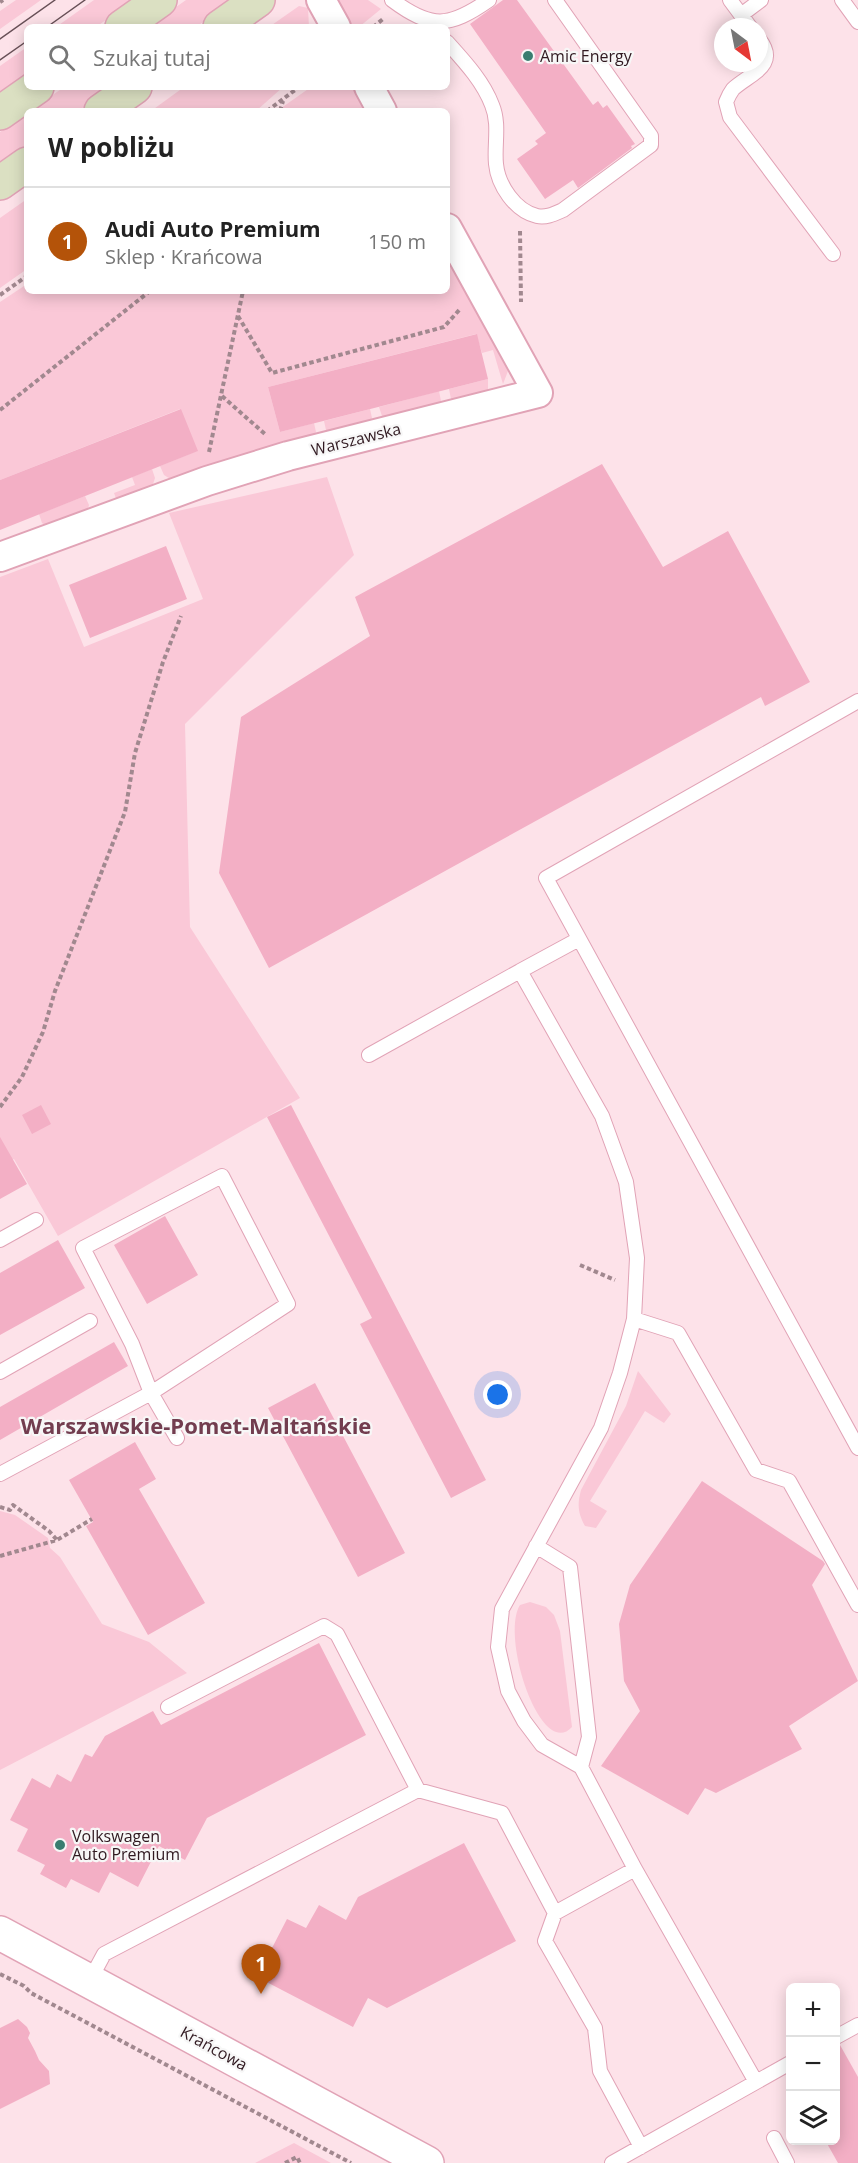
<!DOCTYPE html>
<html lang="pl">
<meta charset="utf-8">
<style>
body{margin:0;font-family:"Open Sans",sans-serif;background:#f6f6f6;color:#222}
.controls{position:absolute;right:18px;bottom:18px;display:grid;overflow:hidden;border-radius:9px;box-shadow:0 3px 15px #0003}
.controls button{width:54px;height:54px;display:grid;place-items:center;padding:0;border:0;border-bottom:2px solid #e0e0e0;background:#fff;color:#222;font:30px sans-serif}
.compass{position:absolute;left:714px;top:18px;width:54px;height:54px;border-radius:50%;background:#fff;box-shadow:0 3px 15px #0003;rotate:148deg}
.you{position:absolute;left:498px;top:1395px;width:21px;height:21px;margin:-15px;border:4px solid #fff;border-radius:50%;background:#1a73e8;box-shadow:0 0 0 9px #1a73e833}
.badge{display:grid;place-items:center;width:39px;height:39px;border-radius:50%;background:#b45309;color:#fff;font-size:20px;font-weight:700}
.pin{position:absolute;translate:-50% -50px;filter:drop-shadow(0 2px 3px #0008)}
.pin::after{content:'';position:absolute;top:32px;width:21px;height:18px;background:inherit;clip-path:polygon(0 0,100% 0,50% 100%)}
.list{margin:0;padding:0;list-style:none}
h2{display:flex;justify-content:space-between;align-items:center;height:78px;margin:0;padding:0 24px;font-size:26px}
h2 small{font-size:20px;font-weight:400;color:#767676}
.list li{display:grid;grid-template-columns:39px 1fr auto;gap:18px;align-items:center;box-sizing:border-box;height:108px;padding:0 24px;border-top:2px solid #e0e0e0}
.list b{display:block;font-size:22px;white-space:nowrap}
.list p{margin:0;font-size:20px;white-space:nowrap;color:#767676}
.list em{font-size:20px;font-style:normal;color:#767676}
.icon{flex:none;width:33px;height:33px;fill:none;stroke:currentColor;stroke-width:2;stroke-linecap:round;stroke-linejoin:round}
.map{position:relative;flex:none;width:858px;height:2163px;overflow:hidden}
.search{position:absolute;background:#fff;box-shadow:0 3px 15px #0003;left:24px;top:24px;width:426px;height:66px;display:flex;align-items:center;gap:15px;box-sizing:border-box;padding:0 21px;border-radius:9px;color:#767676;font-size:22px}
.panel{position:absolute;background:#fff;box-shadow:0 3px 15px #0003;left:24px;top:108px;width:426px;height:186px;border-radius:9px}
.map>svg:first-child{display:block}
.green{fill:#fac8d7}
.building{fill:#f3afc5}
.lines{fill:none;stroke-linecap:round;stroke-linejoin:round}
.service-casing{stroke:#e1a3b6;stroke-width:16}
.minor-casing{stroke:#e1a3b6;stroke-width:32}
.tertiary-casing{stroke:#e1a3b6;stroke-width:36}
.secondary-casing{stroke:#e1a3b6;stroke-width:36}
.path{stroke:#a1888f;stroke-width:4;stroke-dasharray:4.5 3;stroke-linecap:butt}
.service{stroke:#fff;stroke-width:14}
.minor{stroke:#fff;stroke-width:28}
.tertiary{stroke:#fff;stroke-width:33}
.secondary{stroke:#dbe0c2;stroke-width:33}
.tram{stroke:#685057;stroke-width:1.5}
.poi-dot{fill:#3a7d70;stroke:#f7f7f7;stroke-width:2}
.labels{text-anchor:middle;stroke-width:4.5;stroke-linejoin:round;paint-order:stroke}
.poi-label{font-size:16px;fill:#301920;stroke:#f7f7f7;text-anchor:start}
.street-label{font-size:16px;fill:#301920;stroke:#f7f7f7}
.district-label{font-size:22px;font-weight:bold;fill:#723d4f;stroke:#f7f7f7}
</style>
<div class="map">
<svg width="858" height="2163" viewBox="0 0 858 2163">
<rect width="100%" height="100%" fill="#fde2e9"/>
<path class="green" d="M 16,0 L 41,0 L 0,29 L 0,11 Z
M 94,0 L 134,0 L 96,27 L 56,27 Z
M 186,0 L 234,0 L 196,27 L 148,27 Z
M 337,0 L 368,0 L 381,9 L 359,27 L 351,27 Z
M 299,6 L 308,8 L 309,27 L 269,27 Z
M 27,47 L 27,76 L 0,95 L 0,66 Z
M 64,87 L 112,87 L 78,111 L 30,111 Z
M 184,87 L 283,87 L 256,111 L 151,111 Z
M 311,87 L 354,87 L 367,111 L 277,111 Z
M 27,113 L 27,147 L 0,166 L 0,132 Z
M 27,199 L 27,269 L 0,288 L 0,218 Z
M 447,257 L 508,371 L 503,384 L 493,350 L 482,353 L 476,334 L 268,387 L 280,432 L 314,423 L 316,432 L 312,439 L 172,480 L 164,475 L 160,466 L 197,451 L 180,409 L 0,480 L 0,302 L 27,284 L 27,291 L 447,291 Z
M 488,379 L 488,394 L 457,403 L 451,399 L 449,389 Z
M 439,391 L 441,401 L 437,407 L 388,420 L 382,416 L 379,407 Z
M 370,409 L 372,418 L 368,425 L 332,434 L 326,430 L 324,421 Z
M 152,469 L 155,478 L 152,487 L 117,501 L 114,493 L 135,485 L 132,477 Z
M 327,477 L 354,555 L 185,724 L 190,927 L 300,1098 L 58,1236 L 14,1159 L 0,1166 L 0,577 L 48,559 L 84,647 L 203,599 L 169,513 Z
M 85,496 L 89,505 L 87,512 L 48,527 L 42,523 L 39,514 Z
M 638,1371 L 671,1414 L 664,1423 L 645,1411 L 590,1501 L 607,1511 L 596,1528 L 585,1526 C 578,1513 577,1505 581,1490 L 626,1406 Z
M 0,1511 L 15,1515 L 48,1538 L 50,1548 L 60,1557 L 102,1624 L 149,1642 L 187,1673 L 0,1770 Z
M 530,1602 L 546,1607 L 554,1615 L 560,1631 L 572,1727 C 541,1761 500,1637 520,1605 Z
M 294,2143 L 331,2163 L 255,2163 Z"/>
<path class="building" d="M 503,0 L 517,0 L 593,105 L 598,101 L 603,108 L 607,105 L 635,144 L 631,146 L 632,148 L 578,188 L 573,180 L 545,199 L 517,159 L 538,144 L 535,141 L 546,133 L 470,24 Z
M 477,334 L 488,379 L 280,432 L 268,387 Z
M 181,409 L 198,451 L 0,530 L 0,480 Z
M 602,464 L 663,567 L 728,531 L 810,682 L 765,706 L 761,697 L 269,968 L 219,873 L 241,717 L 370,636 L 355,597 Z
M 166,546 L 187,599 L 90,638 L 69,585 Z
M 41,1105 L 51,1124 L 32,1134 L 22,1115 Z
M 291,1105 L 486,1480 L 451,1498 L 360,1324 L 372,1318 L 267,1117 Z
M 0,1137 L 27,1184 L 0,1199 Z
M 165,1216 L 198,1275 L 147,1304 L 114,1245 Z
M 58,1240 L 85,1288 L 0,1335 L 0,1273 Z
M 114,1342 L 128,1366 L 0,1440 L 0,1407 Z
M 315,1383 L 405,1553 L 358,1577 L 268,1408 Z
M 135,1442 L 156,1479 L 139,1489 L 205,1603 L 148,1635 L 86,1526 L 93,1522 L 69,1480 Z
M 702,1481 L 823,1561 L 825,1564 L 812,1585 L 858,1681 L 789,1726 L 802,1749 L 716,1793 L 705,1788 L 688,1815 L 601,1766 L 640,1711 L 624,1681 L 619,1624 L 630,1585 Z
M 319,1643 L 366,1735 L 207,1818 L 185,1860 L 159,1846 L 138,1887 L 110,1872 L 99,1893 L 71,1879 L 66,1888 L 40,1874 L 45,1865 L 17,1851 L 28,1829 L 10,1820 L 32,1778 L 50,1788 L 57,1774 L 71,1782 L 85,1754 L 92,1757 L 105,1736 L 153,1711 L 161,1725 Z
M 464,1843 L 516,1941 L 387,2008 L 368,1998 L 353,2027 L 257,1977 L 287,1919 L 306,1928 L 319,1905 L 346,1920 L 358,1897 Z
M 18,2019 L 27,2027 L 30,2033 L 28,2038 L 35,2051 L 39,2060 L 49,2071 L 50,2084 L 0,2109 L 0,2028 Z
M 840,2045 L 858,2077 L 858,2163 L 838,2163 L 825,2140 L 836,2140 L 836,2046 Z"/>
<g class="lines">
<defs>
<path id="service" d="M 392,0 C 431,29 449,28 489,0
M 730,0 L 750,27
M 842,0 L 858,22
M 741,15 L 761,0
M 759,39 C 780,66 749,74 733,89 C 730,93 728,97 726,102 L 730,117 L 833,254
M 447,42 C 464,61 483,81 492,105 C 500,124 494,145 496,164 C 498,185 515,211 537,216 C 546,218 554,214 563,210 L 651,145 L 651,136 L 555,0
M 858,701 L 546,878 L 858,1448
M 579,939 L 520,971 L 602,1116 L 626,1182 L 637,1258 L 634,1319 L 620,1373 L 601,1428 L 502,1609 L 498,1647 L 508,1691 L 524,1721 L 542,1745 L 581,1767
M 369,1055 L 520,971
M 222,1176 L 288,1304 L 151,1393 L 132,1344 L 83,1248 Z
M 0,1240 L 36,1220
M 634,1319 L 678,1333 L 756,1470 L 789,1481 L 858,1605
M 0,1372 L 90,1321
M 0,1474 L 151,1393 L 177,1438
M 536,1546 L 570,1567 L 589,1737 L 581,1767 L 635,1869
M 168,1707 L 324,1626 L 337,1634 L 418,1790
M 555,1913 L 545,1941 L 595,2028 L 600,2071 L 641,2147
M 90,1980 L 104,1954 L 418,1790 L 502,1813 L 555,1913 L 635,1869 L 756,2082
M 836,2037 L 858,2025
M 774,2138 L 787,2163
M 612,2163 L 790,2063"/>
<path id="minor" d="M 321,0 L 336,27
M 369,87 L 382,111
M 0,557 L 207,481 L 288,456 L 538,393 L 447,228"/>
<path id="tertiary" d="M 0,1933 L 427,2163"/>
<path id="secondary" d="M 122,27 L 160,0
M 220,27 L 258,0
M 101,111 L 135,87
M 0,113 L 37,87
M 0,183 L 27,164"/>
</defs>
<use href="#service" class="service-casing"/>
<use href="#minor" class="minor-casing"/>
<use href="#tertiary" class="tertiary-casing"/>
<use href="#secondary" class="secondary-casing"/>
<path class="path" d="M 0,2 L 3,0
M 373,27 L 383,19
M 267,111 L 299,87
M 280,111 L 283,101
M 520,231 L 521,302
M 0,295 L 27,276
M 238,316 L 272,373 L 444,327 L 461,308
M 222,396 L 266,435
M 0,410 L 150,291
M 209,452 L 243,291
M 0,1107 L 22,1077 L 43,1032 L 55,991 L 125,812 L 135,753 L 163,662 L 181,616
M 580,1265 L 615,1280
M 0,1507 L 10,1510 L 13,1505 L 49,1531 L 57,1540
M 0,1556 L 57,1540 L 92,1519
M 0,1974 L 24,1986 L 31,1993 L 351,2163
M 285,2163 L 297,2157 L 300,2163"/>
<use href="#service" class="service"/>
<use href="#minor" class="minor"/>
<use href="#tertiary" class="tertiary"/>
<use href="#secondary" class="secondary"/>
<path class="tram" d="M 47,27 L 85,0
M 0,39 L 55,0
M 0,60 L 27,41"/>
</g>
<g class="poi-dot">
<circle cx="528" cy="56" r="6"/>
<circle cx="60" cy="1845" r="6"/>
</g>
<g class="labels">
<g class="poi-label">
<text x="540" y="62">Amic Energy</text>
<text x="72" y="1842">Volkswagen<tspan x="72" dy="18">Auto Premium</tspan></text>
</g>
<g class="street-label">
<text transform="translate(356 439) rotate(-14)" y="6">Warszawska</text>
<text transform="translate(214 2048) rotate(29)" y="6">Krańcowa</text>
</g>
<g class="district-label">
<text x="196" y="1434">Warszawskie-Pomet-Maltańskie</text>
</g>
</g>
</svg>
<div class="controls">
<button>+</button>
<button>−</button>
<button><svg class="icon" aria-label="layers" viewBox="0 0 24 24"><path d="M12 4l9 5-9 5-9-5zM3 14l9 5 9-5"/></svg></button>
</div>
<svg class="compass" viewBox="-18 -18 36 36"><path d="M0-13l5 13h-10z" fill="#e53935"/><path d="M0 13l5-13h-10z" fill="#767676"/></svg>
<div class="you"></div>
<div class="pin badge" style="left:261px;top:1994px">1</div>
<div class="search"><svg class="icon" aria-label="search" viewBox="0 0 24 24"><circle cx="10" cy="10" r="6"/><path d="M15 15l6 6"/></svg>Szukaj tutaj</div>
<section class="panel">
<h2>W pobliżu<small></small></h2>
<ul class="list">
<li><span class="badge">1</span><div><b>Audi Auto Premium</b><p>Sklep · Krańcowa</p></div><em>150 m</em></li>
</ul>
</section>
</div>
